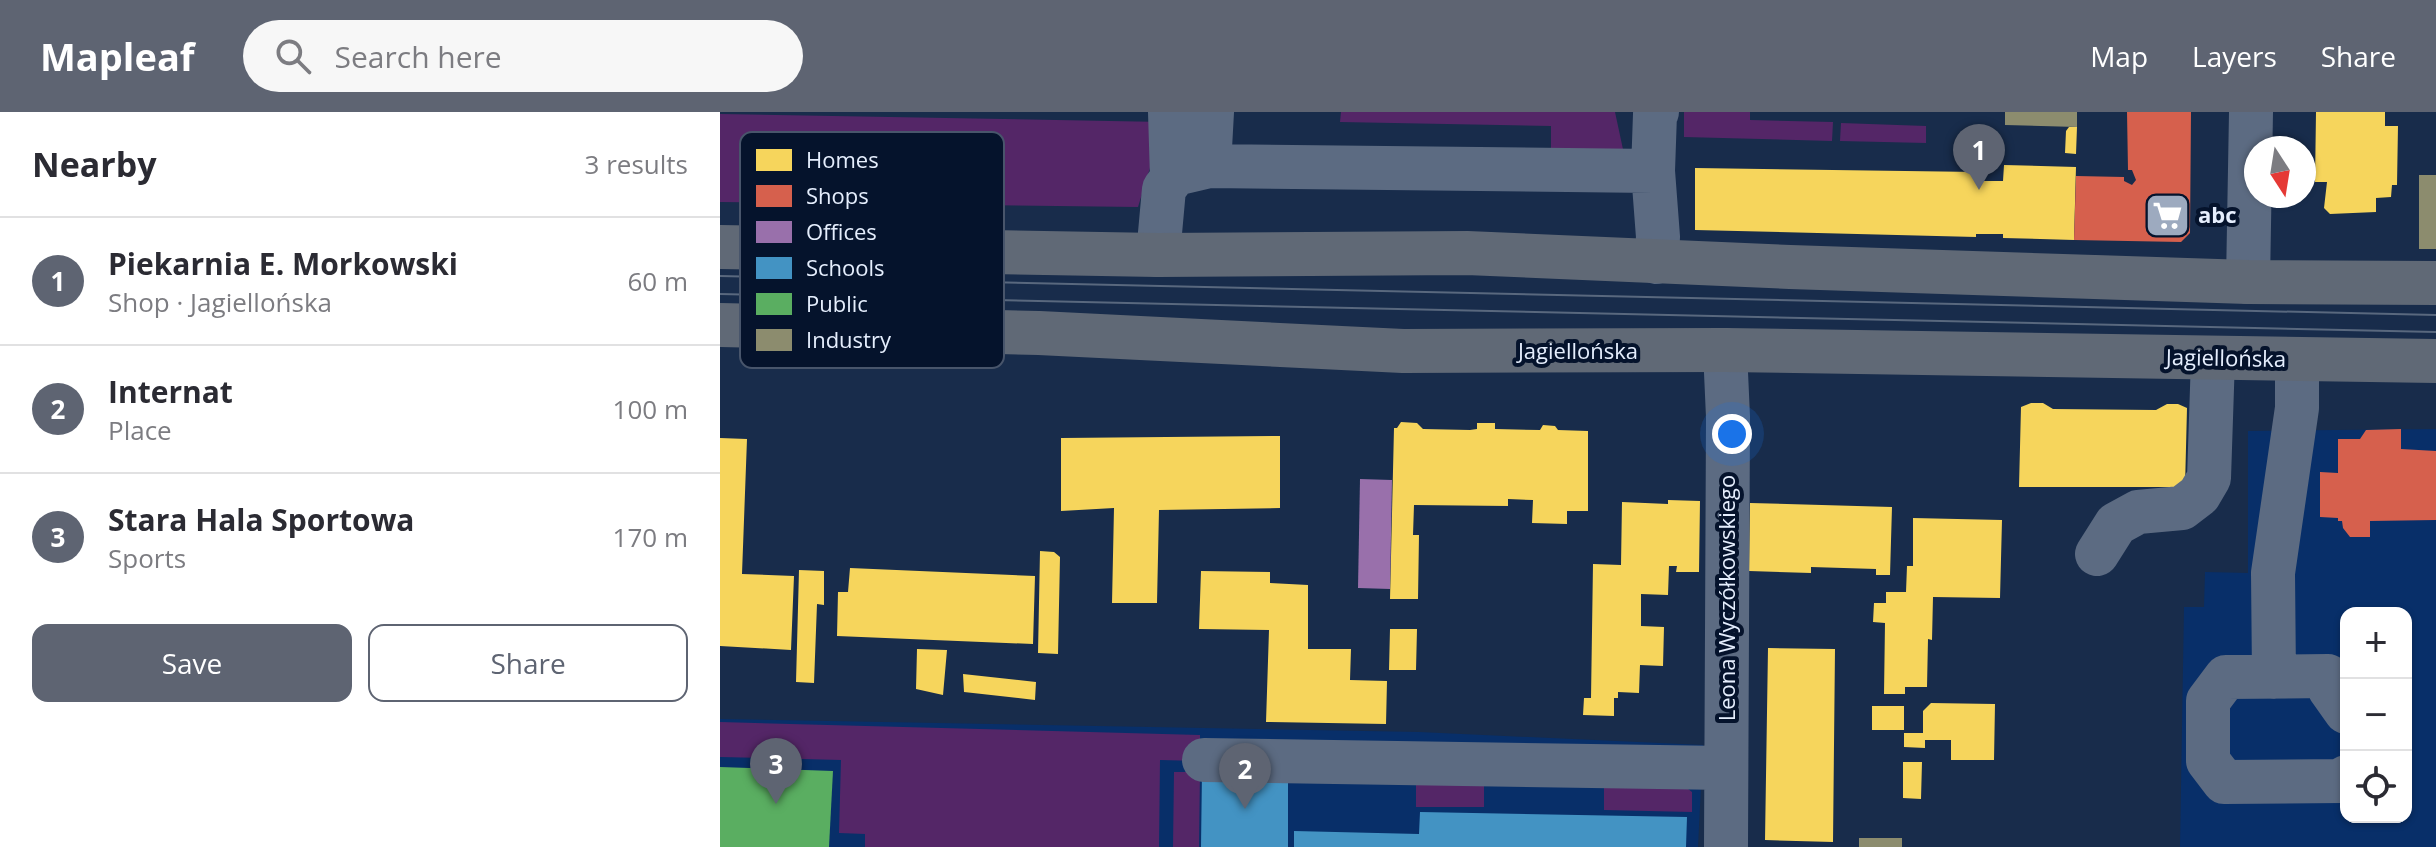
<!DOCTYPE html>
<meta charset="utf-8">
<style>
body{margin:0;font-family:"Open Sans",sans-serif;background:#f7f7f7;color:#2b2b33}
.controls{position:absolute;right:24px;bottom:24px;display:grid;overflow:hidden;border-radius:16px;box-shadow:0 2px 6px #0004}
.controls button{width:72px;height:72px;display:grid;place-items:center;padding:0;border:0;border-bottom:2px solid #e1e1e2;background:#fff;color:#2b2b33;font:40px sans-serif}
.compass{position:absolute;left:1524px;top:24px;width:72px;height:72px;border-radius:50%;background:#fff;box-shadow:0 2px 6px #0004;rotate:168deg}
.you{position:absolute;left:1012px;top:322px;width:28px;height:28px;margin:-20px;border:6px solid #fff;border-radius:50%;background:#1a73e8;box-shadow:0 0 0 12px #1a73e833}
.badge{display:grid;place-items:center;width:52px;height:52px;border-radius:50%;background:#5e6472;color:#fff;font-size:26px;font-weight:700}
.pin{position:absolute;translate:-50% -66px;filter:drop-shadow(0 2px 4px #0008)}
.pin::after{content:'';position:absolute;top:42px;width:28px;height:24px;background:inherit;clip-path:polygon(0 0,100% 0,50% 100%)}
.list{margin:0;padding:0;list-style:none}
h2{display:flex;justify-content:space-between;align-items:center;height:104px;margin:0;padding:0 32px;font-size:34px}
h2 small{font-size:26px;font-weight:400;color:#7c7c81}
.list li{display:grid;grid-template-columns:52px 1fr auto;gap:24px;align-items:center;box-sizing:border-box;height:128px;padding:0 32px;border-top:2px solid #e1e1e2}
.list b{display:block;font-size:30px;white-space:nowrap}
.list p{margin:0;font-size:26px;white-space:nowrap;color:#7c7c81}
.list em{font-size:26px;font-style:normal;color:#7c7c81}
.actions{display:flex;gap:16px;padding:24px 32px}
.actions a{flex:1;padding:18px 0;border:2px solid #5e6472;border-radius:16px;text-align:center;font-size:28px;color:#5e6472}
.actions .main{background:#5e6472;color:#fff}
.icon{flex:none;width:44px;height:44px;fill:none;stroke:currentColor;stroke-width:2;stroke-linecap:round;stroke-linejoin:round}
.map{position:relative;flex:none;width:1716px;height:735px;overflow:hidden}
header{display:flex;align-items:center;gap:48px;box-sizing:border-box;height:112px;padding:0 40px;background:#5e6472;color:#fff}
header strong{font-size:38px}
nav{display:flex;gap:44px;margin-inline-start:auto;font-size:28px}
.search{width:560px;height:72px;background:#f7f7f7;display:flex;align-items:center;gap:20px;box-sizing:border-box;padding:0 28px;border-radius:44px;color:#7c7c81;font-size:30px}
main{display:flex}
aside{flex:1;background:#fff}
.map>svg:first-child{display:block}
.built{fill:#082f69;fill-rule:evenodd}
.green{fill:#542667}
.homes{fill:#f6d55c}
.shops{fill:#d6604d}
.offices{fill:#9970ab}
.schools{fill:#4393c3}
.public{fill:#5aae61}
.industry{fill:#8c8c6e}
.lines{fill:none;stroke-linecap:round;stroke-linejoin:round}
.minor{stroke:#5c6b82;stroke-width:44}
.major{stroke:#606976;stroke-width:44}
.tram{stroke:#59687e;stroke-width:2}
.labels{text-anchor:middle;stroke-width:8;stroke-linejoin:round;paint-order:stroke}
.poi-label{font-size:22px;font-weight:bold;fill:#e5eefd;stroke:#05132c;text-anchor:start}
.street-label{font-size:22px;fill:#e5eefd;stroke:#05132c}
.key{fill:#05132c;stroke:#48556b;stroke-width:2}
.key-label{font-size:22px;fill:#e5eefd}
</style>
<header>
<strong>Mapleaf</strong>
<div class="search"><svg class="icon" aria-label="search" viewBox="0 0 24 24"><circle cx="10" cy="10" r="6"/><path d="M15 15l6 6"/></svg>Search here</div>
<nav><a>Map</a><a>Layers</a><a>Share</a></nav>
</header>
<main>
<aside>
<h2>Nearby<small>3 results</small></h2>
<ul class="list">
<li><span class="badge">1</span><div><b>Piekarnia E. Morkowski</b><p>Shop · Jagiellońska</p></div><em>60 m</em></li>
<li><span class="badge">2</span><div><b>Internat</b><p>Place</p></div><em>100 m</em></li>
<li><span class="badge">3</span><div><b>Stara Hala Sportowa</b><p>Sports</p></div><em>170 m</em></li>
</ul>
<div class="actions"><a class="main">Save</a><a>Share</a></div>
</aside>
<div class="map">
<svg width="1716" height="735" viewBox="0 0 1716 735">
<rect width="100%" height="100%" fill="#182c4b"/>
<path class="built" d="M 1716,317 L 1716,735 L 1460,735 L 1464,495 L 1484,495 L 1485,460 L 1528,461 L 1528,319 ZM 1626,501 L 1686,501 L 1686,705 L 1626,705 Z
M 0,607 L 699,620 L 983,633 L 978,735 L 0,735 Z"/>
<path class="green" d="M 621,0 L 895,0 L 904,42 L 831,41 L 831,14 L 620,10 Z
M 964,0 L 1030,0 L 1030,8 L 1113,10 L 1112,29 L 964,25 Z
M 0,2 L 444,10 L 418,95 L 0,90 Z
M 1121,11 L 1206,14 L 1206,31 L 1120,29 Z
M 0,610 L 480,623 L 480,649 L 440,648 L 439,735 L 145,735 L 145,722 L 119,721 L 121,648 L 0,645 Z
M 454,660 L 480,660 L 479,735 L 453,735 Z
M 696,669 L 764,669 L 764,695 L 696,695 Z
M 884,671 L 963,673 L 972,680 L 972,700 L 884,698 Z"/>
<path class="homes" d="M 1596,0 L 1665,0 L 1665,14 L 1678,14 L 1677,73 L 1672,73 L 1671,85 L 1656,86 L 1656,100 L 1610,102 L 1604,96 L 1607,70 L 1595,70 Z
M 1349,15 L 1357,15 L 1356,42 L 1345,41 L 1346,19 Z
M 1284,53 L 1356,55 L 1354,128 L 1283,126 L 1283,122 L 1256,122 L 1256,125 L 975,118 L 975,56 L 1258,60 L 1258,69 L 1283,69 Z
M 1311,291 L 1323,291 L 1333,297 L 1436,298 L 1447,292 L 1458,292 L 1467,296 L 1465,375 L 1299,375 L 1301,295 Z
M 681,310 L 697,311 L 703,317 L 750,318 L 757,317 L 757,311 L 775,311 L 775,317 L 820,318 L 823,313 L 835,314 L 838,318 L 868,319 L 868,399 L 847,399 L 847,412 L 812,411 L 813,388 L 788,387 L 788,394 L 694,393 L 693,423 L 699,423 L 698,487 L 670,487 L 674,316 L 677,316 Z
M 560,324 L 560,396 L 439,398 L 437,491 L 392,491 L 394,396 L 341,399 L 341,326 Z
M 0,326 L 27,327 L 22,462 L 74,464 L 71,538 L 0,534 Z
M 948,388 L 980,389 L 979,460 L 956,460 L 957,454 L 949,454 L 948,483 L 921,482 L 921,514 L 944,515 L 943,554 L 920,553 L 919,581 L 898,580 L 898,586 L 894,586 L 894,604 L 863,603 L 864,586 L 871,586 L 873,452 L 901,453 L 902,390 L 948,392 Z
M 1030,391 L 1172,395 L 1170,463 L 1156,463 L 1156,457 L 1091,455 L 1091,461 L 1029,459 Z
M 1193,406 L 1282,408 L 1280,486 L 1213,485 L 1212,528 L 1208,527 L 1207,575 L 1185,575 L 1185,582 L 1164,582 L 1165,511 L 1153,510 L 1154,491 L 1166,491 L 1166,480 L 1186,480 L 1187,454 L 1193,454 Z
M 320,439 L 334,440 L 340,445 L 338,542 L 318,541 Z
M 130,456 L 315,464 L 313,532 L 117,524 L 118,480 L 128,480 Z
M 79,458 L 104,459 L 104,493 L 97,492 L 94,571 L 76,570 Z
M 481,459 L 550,460 L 550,471 L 588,473 L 588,537 L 631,537 L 630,568 L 667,569 L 666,612 L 546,610 L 549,518 L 479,517 Z
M 670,517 L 697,517 L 696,558 L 669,558 Z
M 1048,536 L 1115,537 L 1113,730 L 1045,728 Z
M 197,537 L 227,538 L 223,583 L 196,577 Z
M 243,562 L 316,570 L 315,588 L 244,580 Z
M 1211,591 L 1275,592 L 1274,648 L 1231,648 L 1231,628 L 1205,628 L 1205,636 L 1184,635 L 1184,621 L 1203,621 L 1203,599 Z
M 1152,594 L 1184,594 L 1184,618 L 1152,618 Z
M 1183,650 L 1202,650 L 1201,687 L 1183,686 Z"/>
<path class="shops" d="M 1407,0 L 1471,0 L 1470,121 L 1461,130 L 1354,128 L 1356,64 L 1404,65 L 1404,69 L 1412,73 L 1416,68 L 1412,58 L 1408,58 Z
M 1681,317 L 1681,337 L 1716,339 L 1716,408 L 1650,409 L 1650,425 L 1630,425 L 1623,416 L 1622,409 L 1618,409 L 1618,406 L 1600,405 L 1600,360 L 1618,361 L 1618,327 L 1640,327 L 1646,318 Z"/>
<path class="offices" d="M 640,367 L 672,368 L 670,477 L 638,476 Z"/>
<path class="schools" d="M 482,658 L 568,660 L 568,735 L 481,735 Z
M 700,700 L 967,705 L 966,735 L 574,735 L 574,719 L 699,722 Z"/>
<path class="public" d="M 0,655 L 113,659 L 109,735 L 0,735 Z"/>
<path class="industry" d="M 1285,0 L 1357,0 L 1357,15 L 1285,13 Z
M 1699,63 L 1716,63 L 1716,137 L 1699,137 Z
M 1139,726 L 1182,726 L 1182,735 L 1139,735 Z"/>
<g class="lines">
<path class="minor" d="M 450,0 L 452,66
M 489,54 L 492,0
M 438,143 L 444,77 L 455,62 L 489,54 L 933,59
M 936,150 L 938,125 L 933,59 L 935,2 L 937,0
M 1528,170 L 1531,0
M 1005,238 L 1008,305 L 1006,735
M 1377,442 L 1396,412 L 1418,400 L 1462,396 L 1479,383 L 1489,366 L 1493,246
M 1554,565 L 1553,461 L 1577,296 L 1577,247
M 1626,600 L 1609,576 L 1608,564 L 1506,565 L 1488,589 L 1488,649 L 1504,670 L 1622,669 L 1626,665
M 484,648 L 1006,656"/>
<path class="major" d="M 0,135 L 438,143 L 747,141 L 1070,155 L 1528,170 L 1716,171
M 0,213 L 319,221 L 683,239 L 1005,238 L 1716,249"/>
<path class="tram" d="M 0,164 L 1716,203
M 0,182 L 1716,220"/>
</g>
<defs>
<symbol id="supermarket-square" viewBox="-11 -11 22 22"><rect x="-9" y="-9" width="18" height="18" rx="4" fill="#9daabf" stroke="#05132c"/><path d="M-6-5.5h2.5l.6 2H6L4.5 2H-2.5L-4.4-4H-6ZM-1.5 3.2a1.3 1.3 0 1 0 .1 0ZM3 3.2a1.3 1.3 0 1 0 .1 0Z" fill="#fff"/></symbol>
</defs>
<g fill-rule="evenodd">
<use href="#supermarket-square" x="1422" y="78" width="51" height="51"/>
</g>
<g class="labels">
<g class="poi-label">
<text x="1478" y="111">abc</text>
</g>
<g class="street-label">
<text x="858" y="247">Jagiellońska</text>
<text transform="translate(1506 246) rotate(1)" y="8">Jagiellońska</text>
<text transform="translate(1007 486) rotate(-90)" y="8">Leona Wyczółkowskiego</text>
</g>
</g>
<rect x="20" y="20" width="264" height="236" rx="12" class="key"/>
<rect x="36" y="37" width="36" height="22" fill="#f6d55c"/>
<rect x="36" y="73" width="36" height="22" fill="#d6604d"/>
<rect x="36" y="109" width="36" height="22" fill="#9970ab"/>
<rect x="36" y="145" width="36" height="22" fill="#4393c3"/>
<rect x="36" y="181" width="36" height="22" fill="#5aae61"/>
<rect x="36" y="217" width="36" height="22" fill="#8c8c6e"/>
<g class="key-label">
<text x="86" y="56">Homes</text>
<text x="86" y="92">Shops</text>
<text x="86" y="128">Offices</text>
<text x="86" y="164">Schools</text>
<text x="86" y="200">Public</text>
<text x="86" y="236">Industry</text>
</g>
</svg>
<div class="controls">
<button>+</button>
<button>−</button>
<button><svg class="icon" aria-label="locate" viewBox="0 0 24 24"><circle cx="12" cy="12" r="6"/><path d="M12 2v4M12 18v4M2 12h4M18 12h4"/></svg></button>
</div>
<svg class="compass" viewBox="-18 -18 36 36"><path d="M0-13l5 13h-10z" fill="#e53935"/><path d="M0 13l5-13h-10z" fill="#7c7c81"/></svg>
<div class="you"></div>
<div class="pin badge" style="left:1259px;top:78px">1</div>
<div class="pin badge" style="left:525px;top:697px">2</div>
<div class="pin badge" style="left:56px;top:692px">3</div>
</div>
</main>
